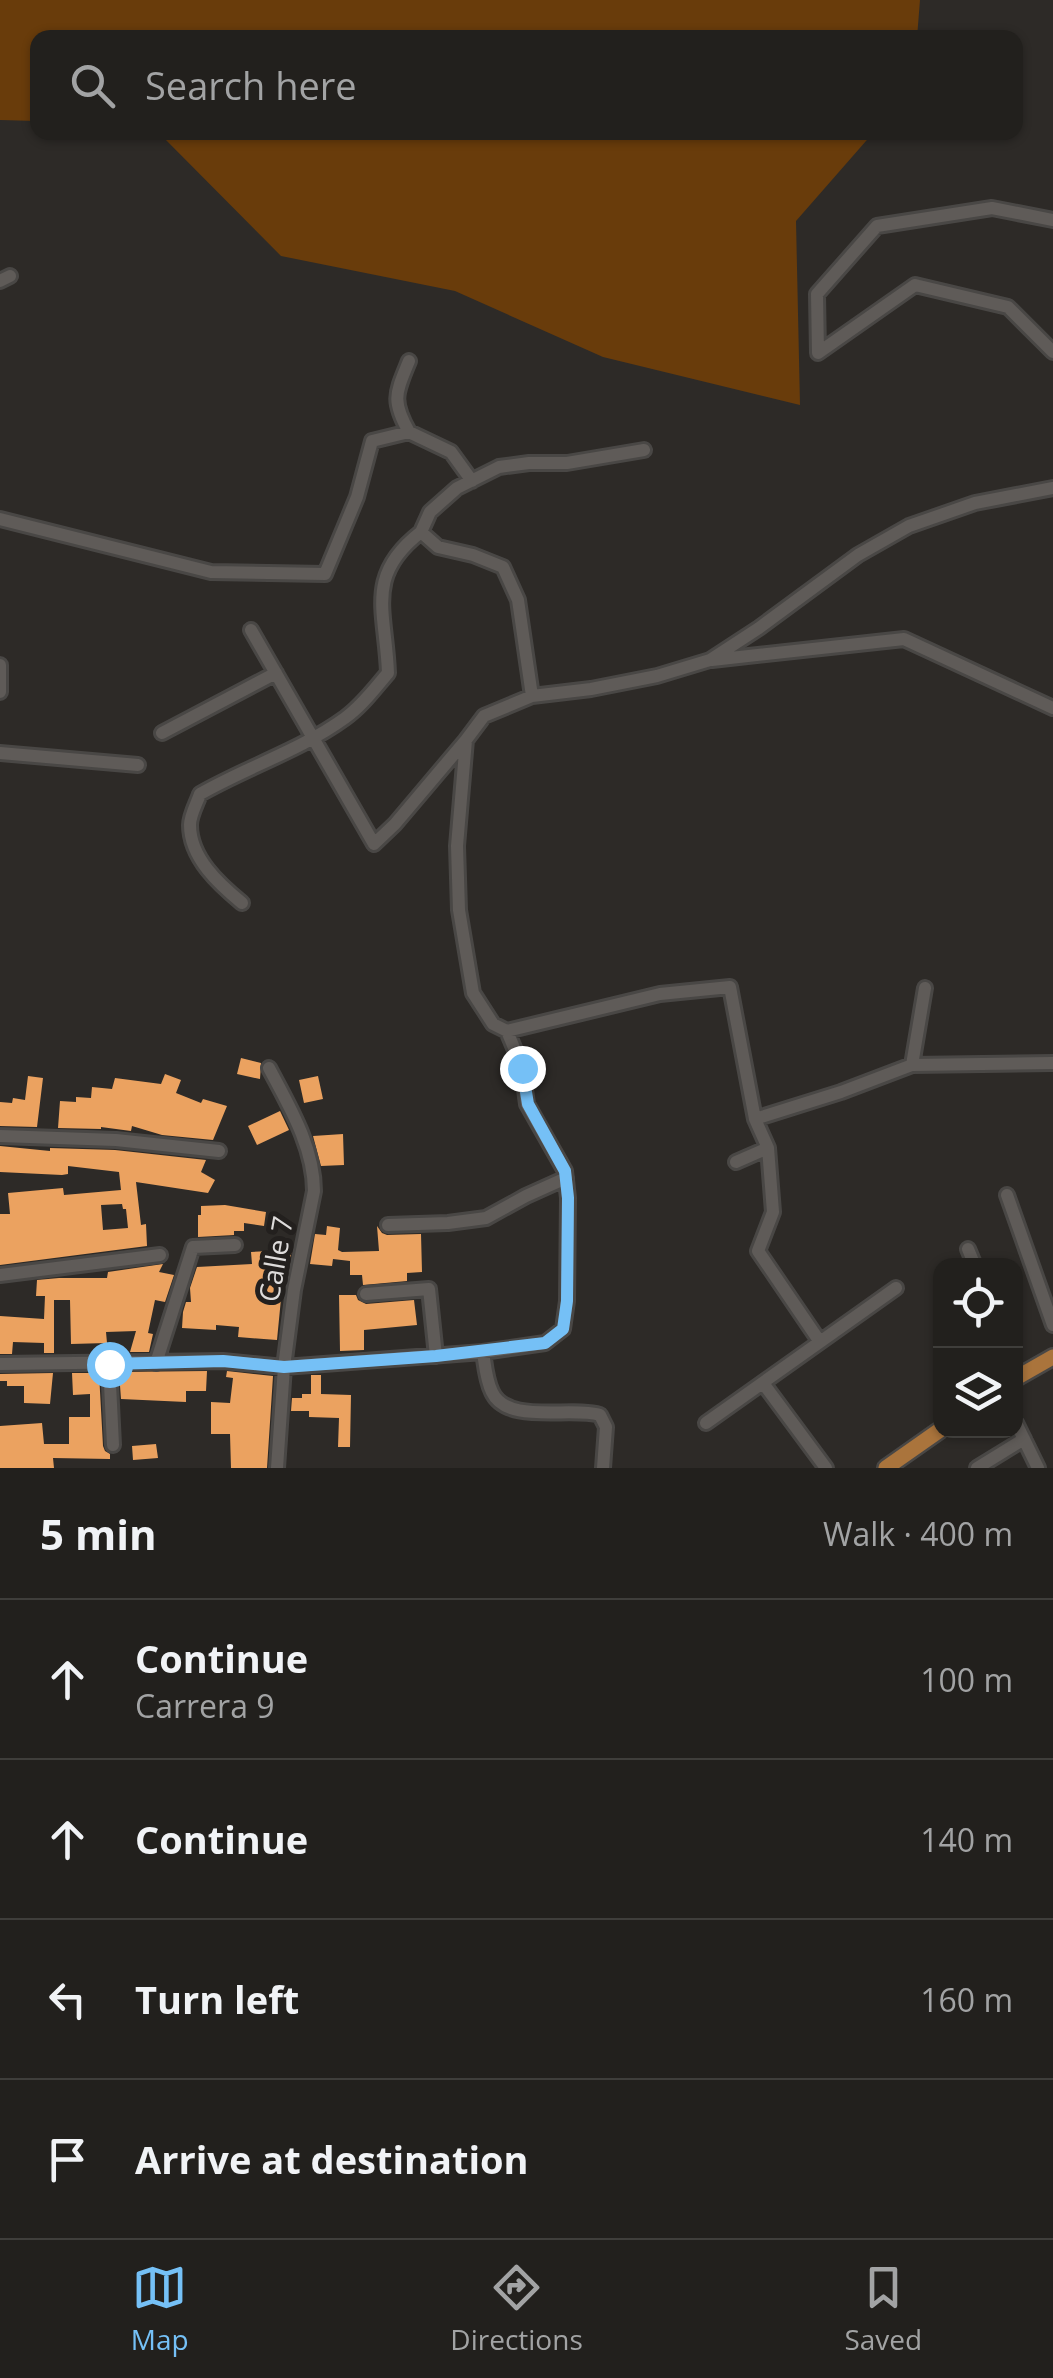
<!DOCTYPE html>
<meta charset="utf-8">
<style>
body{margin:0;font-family:"Open Sans",sans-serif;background:#2e2d2a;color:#f1f3f6}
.controls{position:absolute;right:30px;bottom:30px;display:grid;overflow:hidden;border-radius:20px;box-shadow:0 2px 8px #0004}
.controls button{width:90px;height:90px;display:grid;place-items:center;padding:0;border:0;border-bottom:2px solid #3f3e3b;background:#22201d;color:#f1f3f6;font:50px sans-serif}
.stop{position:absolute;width:30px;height:30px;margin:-22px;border:8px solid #75c0f6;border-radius:50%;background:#fff}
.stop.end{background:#75c0f6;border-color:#fff;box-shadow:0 2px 10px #0008}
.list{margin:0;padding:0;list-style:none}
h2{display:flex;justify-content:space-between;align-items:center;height:130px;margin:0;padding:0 40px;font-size:42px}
h2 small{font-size:32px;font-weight:400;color:#a2a3a4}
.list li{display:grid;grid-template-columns:65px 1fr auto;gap:30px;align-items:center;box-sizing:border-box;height:160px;padding:0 40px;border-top:2px solid #3f3e3b}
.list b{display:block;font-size:38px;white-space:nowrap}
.list p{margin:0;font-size:32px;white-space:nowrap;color:#a2a3a4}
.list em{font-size:32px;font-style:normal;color:#a2a3a4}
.icon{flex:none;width:55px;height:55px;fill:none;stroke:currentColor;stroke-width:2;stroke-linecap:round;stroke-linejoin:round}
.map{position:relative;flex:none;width:1053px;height:1468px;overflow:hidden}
.search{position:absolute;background:#22201d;box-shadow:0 2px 8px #0004;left:30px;right:30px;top:30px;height:110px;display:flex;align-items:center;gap:25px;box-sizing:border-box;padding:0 35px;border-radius:20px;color:#a2a3a4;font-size:38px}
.sheet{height:770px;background:#22201d}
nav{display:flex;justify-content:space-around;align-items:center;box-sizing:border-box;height:140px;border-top:2px solid #3f3e3b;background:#22201d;font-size:28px;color:#a2a3a4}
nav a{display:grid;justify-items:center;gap:5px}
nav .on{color:#75c0f6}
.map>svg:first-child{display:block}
.green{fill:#693c0b}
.building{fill:#eba260;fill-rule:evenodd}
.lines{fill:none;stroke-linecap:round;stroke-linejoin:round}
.minor-casing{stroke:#494745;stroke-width:18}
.major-casing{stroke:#494745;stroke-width:20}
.minor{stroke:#5f5b58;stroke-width:12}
.major{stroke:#aa743c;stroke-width:15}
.route{stroke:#75c0f6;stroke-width:12}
.labels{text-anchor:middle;stroke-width:10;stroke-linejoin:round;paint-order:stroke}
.street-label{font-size:28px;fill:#dedcdb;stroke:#23201e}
</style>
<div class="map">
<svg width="1053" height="1468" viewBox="0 0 1053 1468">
<rect width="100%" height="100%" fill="#2d2a27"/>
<path class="green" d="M 0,0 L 920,0 L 917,38 L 38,38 L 37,121 L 0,120 Z
M 159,133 L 873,133 L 796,221 L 800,405 L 603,357 L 455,291 L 281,256 Z"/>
<path class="building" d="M 241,1058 L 261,1063 L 260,1079 L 237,1074 Z
M 165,1074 L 181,1080 L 176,1093 L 201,1103 L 203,1099 L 227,1106 L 213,1140 L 162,1135 L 132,1126 L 131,1131 L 101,1127 L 101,1129 L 58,1128 L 60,1101 L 76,1102 L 76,1097 L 91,1098 L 92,1087 L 112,1089 L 115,1078 L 161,1084 Z
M 28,1076 L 43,1078 L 37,1127 L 0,1126 L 0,1102 L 12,1103 L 13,1098 L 25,1100 Z
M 318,1076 L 323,1099 L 304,1103 L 299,1080 Z
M 280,1111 L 289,1130 L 257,1145 L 248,1126 Z
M 343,1134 L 344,1165 L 321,1166 L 313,1136 Z
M 0,1146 L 50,1151 L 50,1148 L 115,1150 L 206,1160 L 201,1172 L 215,1180 L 208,1193 L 136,1182 L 141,1225 L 146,1224 L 147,1246 L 0,1265 L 0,1214 L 10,1214 L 8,1193 L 63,1188 L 64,1195 L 121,1190 L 119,1172 L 68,1166 L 68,1174 L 62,1175 L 0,1172 ZM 122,1204 L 123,1209 L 126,1209 L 128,1228 L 103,1230 L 101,1205 Z
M 225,1205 L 266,1212 L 264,1226 L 244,1223 L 244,1231 L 234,1231 L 234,1235 L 198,1237 L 198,1215 L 201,1215 L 201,1206 Z
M 327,1226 L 340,1228 L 338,1250 L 342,1252 L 379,1251 L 377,1226 L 382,1233 L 387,1235 L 421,1234 L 422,1272 L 407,1273 L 407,1281 L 363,1285 L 362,1275 L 350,1275 L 350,1261 L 333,1259 L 332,1266 L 310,1264 L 315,1234 L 326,1235 Z
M 292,1250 L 288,1267 L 284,1268 L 277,1340 L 238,1337 L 239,1327 L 216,1325 L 216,1330 L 182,1328 L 183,1312 L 186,1302 L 191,1302 L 190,1288 L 197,1267 L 252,1264 L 251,1252 Z
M 163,1264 L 159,1272 L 174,1275 L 165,1302 L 155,1300 L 148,1333 L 153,1334 L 149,1352 L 130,1352 L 136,1331 L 106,1332 L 107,1343 L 71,1344 L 70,1300 L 54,1300 L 54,1353 L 44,1353 L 44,1343 L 13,1342 L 12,1354 L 0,1354 L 0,1316 L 44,1319 L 45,1296 L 36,1296 L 37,1280 L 59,1278 L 107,1278 L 108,1272 Z
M 339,1295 L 356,1295 L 358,1300 L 366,1304 L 414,1300 L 417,1325 L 364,1330 L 364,1350 L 340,1351 Z
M 207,1371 L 206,1391 L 186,1391 L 186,1402 L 121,1399 L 119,1372 Z
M 227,1371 L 273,1376 L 267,1468 L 231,1468 L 230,1434 L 211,1434 L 211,1402 L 230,1403 L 233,1378 L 226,1377 Z
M 53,1373 L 50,1404 L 24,1403 L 24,1386 L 7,1386 L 7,1381 L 0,1381 L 0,1374 Z
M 72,1373 L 99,1373 L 103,1446 L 105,1451 L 110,1454 L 110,1459 L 53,1458 L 54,1468 L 0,1468 L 0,1426 L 42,1423 L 44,1444 L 69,1444 L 69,1417 L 90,1417 L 90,1394 L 73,1395 Z
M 311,1375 L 321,1375 L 321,1394 L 351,1395 L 350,1447 L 338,1447 L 339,1418 L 309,1417 L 309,1411 L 291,1411 L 292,1398 L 302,1398 L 302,1394 L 311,1394 Z
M 156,1444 L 158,1458 L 133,1460 L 132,1446 Z"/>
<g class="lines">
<defs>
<path id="minor" d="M 1053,220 L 992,208 L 877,226 L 817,294 L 818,353 L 915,285 L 1008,307 L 1053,352
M 0,281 L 10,276
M 409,361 C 396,393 391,400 409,432
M 0,519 L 211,572 L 325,574 L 357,497 L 372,441 L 409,432 L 451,452 L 472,481
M 251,630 L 374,844 L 395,824 L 466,740
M 712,660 L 904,639 L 1053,708
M 0,665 L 0,692
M 532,696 L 518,600 L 503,567 L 473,555 L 438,547 L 421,532 L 430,512 L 457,488 L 499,467 L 529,463 L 567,463 L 644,450
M 162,733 L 276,673
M 0,753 L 138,765
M 242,903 C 219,884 190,858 190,825 C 190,815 197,803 200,794 C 247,767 301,750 345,718 C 362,706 375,688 388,673 C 386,612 364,576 421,532
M 507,1031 L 660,994 L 730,987 L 755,1119 L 768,1148 L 773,1212 L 758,1251 L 820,1342
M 912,1065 L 925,988
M 269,1068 C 289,1106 314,1147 314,1191 L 294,1290 L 284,1367 L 277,1468
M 755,1119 L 841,1092 L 912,1065 L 1053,1063
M 0,1136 L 116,1140 L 219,1151
M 736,1162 L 768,1148
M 1007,1195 L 1053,1325
M 388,1225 L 448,1223 L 486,1218 L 526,1196 L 566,1178
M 968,1249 L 975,1266
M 0,1275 L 160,1255
M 366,1294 L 429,1289 L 436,1356
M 483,1352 C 485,1365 486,1380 492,1392 C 507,1425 571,1406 600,1415 L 606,1427 L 603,1468
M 156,1363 L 193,1247 L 235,1245
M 0,1364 L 223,1361 L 284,1367 L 483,1352 L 545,1343 L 563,1329 L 567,1301 L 568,1198 L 565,1171 L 527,1104 L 522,1067 L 507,1031 L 493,1024 L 473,993 L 459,910 L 457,846 L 466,740 L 484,716 L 532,696 L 591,689 L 657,676 L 710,660 L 759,628 L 858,555 L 909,526 L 975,503 L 1053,488
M 109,1364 L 113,1445
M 763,1383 L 826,1468
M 706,1423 L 896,1288
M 1016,1423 L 1038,1468
M 977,1468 L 1024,1439"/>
<path id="major" d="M 1016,1378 L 1053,1357
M 886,1468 L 940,1430"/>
</defs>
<use href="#minor" class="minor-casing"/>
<use href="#major" class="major-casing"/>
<use href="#minor" class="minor"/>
<use href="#major" class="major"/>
</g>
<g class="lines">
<path class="route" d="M 109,1364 L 223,1361 L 284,1367 L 436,1356 L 545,1343 L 563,1329 L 567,1301 L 568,1198 L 565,1171 L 528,1104 L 522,1068"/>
</g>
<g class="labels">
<g class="street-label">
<text transform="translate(276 1259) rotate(-80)" y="10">Calle 7</text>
</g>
</g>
</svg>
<div class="controls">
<button><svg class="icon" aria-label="locate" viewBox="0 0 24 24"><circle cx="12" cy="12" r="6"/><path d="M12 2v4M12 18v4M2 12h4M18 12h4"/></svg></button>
<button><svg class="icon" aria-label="layers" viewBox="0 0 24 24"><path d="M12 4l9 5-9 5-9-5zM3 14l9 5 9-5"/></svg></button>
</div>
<div class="stop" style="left:109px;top:1364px"></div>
<div class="stop end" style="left:522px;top:1068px"></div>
<div class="search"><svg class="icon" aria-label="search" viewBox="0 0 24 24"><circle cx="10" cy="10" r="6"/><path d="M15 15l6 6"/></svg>Search here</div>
</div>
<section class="sheet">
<h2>5 min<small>Walk · 400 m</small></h2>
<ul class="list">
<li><svg class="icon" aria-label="ahead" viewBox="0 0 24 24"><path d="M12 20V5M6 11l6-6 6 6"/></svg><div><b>Continue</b><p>Carrera 9</p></div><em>100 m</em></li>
<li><svg class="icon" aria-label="ahead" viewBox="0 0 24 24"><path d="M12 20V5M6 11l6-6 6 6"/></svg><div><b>Continue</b></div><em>140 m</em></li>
<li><svg class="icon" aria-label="left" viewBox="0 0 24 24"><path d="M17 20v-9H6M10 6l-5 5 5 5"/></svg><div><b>Turn left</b></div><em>160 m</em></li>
<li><svg class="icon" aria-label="arrive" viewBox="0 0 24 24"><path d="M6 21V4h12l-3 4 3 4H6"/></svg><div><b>Arrive at destination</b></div></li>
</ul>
</section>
<nav>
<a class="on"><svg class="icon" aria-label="map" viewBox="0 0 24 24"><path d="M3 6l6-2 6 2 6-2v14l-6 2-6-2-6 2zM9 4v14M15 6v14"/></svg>Map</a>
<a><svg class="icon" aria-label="directions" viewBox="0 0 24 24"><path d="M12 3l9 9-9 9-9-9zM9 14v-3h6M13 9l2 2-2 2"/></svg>Directions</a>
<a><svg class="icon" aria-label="saved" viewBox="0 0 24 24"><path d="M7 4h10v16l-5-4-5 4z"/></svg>Saved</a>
</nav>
